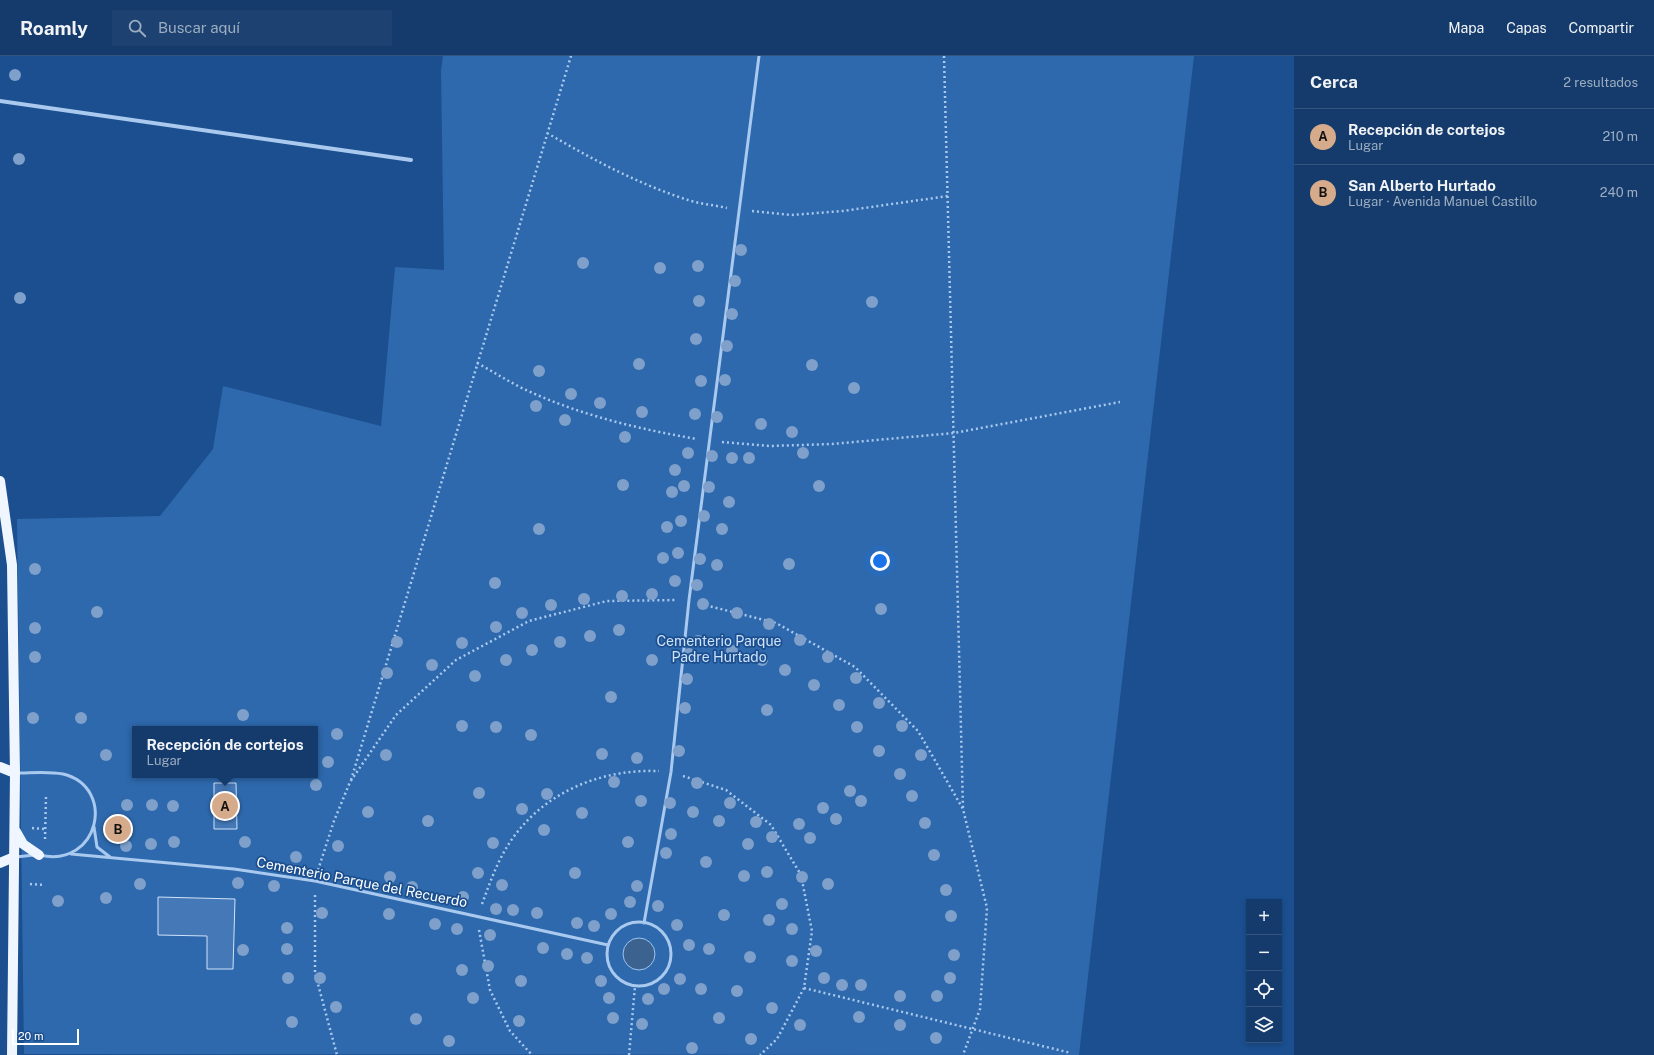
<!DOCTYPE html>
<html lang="es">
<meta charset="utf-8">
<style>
body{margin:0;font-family:"Public Sans",sans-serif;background:#1d4271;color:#f1f3f6}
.controls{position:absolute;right:12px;bottom:12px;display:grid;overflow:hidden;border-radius:0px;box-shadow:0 2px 6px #0003}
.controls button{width:36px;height:36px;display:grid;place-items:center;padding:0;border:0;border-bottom:1px solid #33557e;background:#143b6b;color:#f1f3f6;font:20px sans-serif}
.scale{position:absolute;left:12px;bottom:10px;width:67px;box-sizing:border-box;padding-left:4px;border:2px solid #fff;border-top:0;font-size:11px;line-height:14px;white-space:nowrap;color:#fff;-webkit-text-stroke:3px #1b4f8f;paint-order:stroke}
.you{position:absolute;left:880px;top:505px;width:14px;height:14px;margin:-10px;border:3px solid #fff;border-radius:50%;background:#1a73e8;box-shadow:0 0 0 6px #1a73e833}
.badge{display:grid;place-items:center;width:26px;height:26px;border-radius:50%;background:#d6ab8b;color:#111;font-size:13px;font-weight:700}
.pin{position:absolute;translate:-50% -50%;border:2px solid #fff;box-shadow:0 1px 4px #0006}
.popup{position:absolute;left:132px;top:670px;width:186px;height:52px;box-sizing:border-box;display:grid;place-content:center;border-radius:0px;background:#143b6b;filter:drop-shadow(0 1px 3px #0005);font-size:13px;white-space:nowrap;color:#9dadc1}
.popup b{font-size:15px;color:#f1f3f6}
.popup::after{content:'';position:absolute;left:50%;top:100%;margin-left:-8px;border:8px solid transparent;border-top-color:#143b6b}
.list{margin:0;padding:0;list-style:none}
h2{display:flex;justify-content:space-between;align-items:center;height:52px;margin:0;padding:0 16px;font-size:17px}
h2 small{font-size:13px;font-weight:400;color:#9dadc1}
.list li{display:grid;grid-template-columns:26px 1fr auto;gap:12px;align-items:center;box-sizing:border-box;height:56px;padding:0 16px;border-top:1px solid #33557e}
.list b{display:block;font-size:15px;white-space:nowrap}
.list p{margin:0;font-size:13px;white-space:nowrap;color:#9dadc1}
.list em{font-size:13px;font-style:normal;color:#9dadc1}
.icon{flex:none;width:22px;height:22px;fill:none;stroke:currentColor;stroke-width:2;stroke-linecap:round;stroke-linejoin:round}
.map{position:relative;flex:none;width:1294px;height:999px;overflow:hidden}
header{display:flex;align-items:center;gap:24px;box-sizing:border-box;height:56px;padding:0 20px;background:#143b6b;border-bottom:1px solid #33557e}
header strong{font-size:19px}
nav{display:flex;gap:22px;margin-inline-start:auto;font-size:14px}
.search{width:280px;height:36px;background:#1d4271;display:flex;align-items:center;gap:10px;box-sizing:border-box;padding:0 14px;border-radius:0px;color:#9dadc1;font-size:15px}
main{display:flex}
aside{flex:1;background:#143b6b}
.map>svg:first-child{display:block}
.green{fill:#2e69ad;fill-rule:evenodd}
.water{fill:#3c6290;stroke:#9cc4f0}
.building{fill:#4478b7;stroke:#cfe3fa}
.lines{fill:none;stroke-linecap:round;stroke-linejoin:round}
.path{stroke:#a9c9ee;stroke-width:2.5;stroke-dasharray:2 3;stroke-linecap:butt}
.lane{stroke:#a9c9ee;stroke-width:3}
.street{stroke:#a9c9ee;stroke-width:4}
.primary{stroke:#f0f6ff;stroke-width:10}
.tree{fill:#7ea0ca}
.labels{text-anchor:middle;stroke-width:3.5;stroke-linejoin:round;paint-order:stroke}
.park-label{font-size:14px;fill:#cfe3fa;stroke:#1b4f8f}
.street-label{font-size:14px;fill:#fff;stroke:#1b4f8f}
</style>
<header>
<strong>Roamly</strong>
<div class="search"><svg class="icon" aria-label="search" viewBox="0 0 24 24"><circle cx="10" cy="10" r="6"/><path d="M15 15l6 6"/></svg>Buscar aquí</div>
<nav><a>Mapa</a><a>Capas</a><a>Compartir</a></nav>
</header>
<main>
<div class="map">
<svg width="1294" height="999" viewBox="0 0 1294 999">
<rect width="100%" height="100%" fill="#1b4f8f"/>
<path class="green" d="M 443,0 L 1194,0 L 1079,999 L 24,998 L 17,463 L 160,460 L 213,393 L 223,330 L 381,370 L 395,211 L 444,214 L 441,15 ZM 135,673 L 315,673 L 315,719 L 135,719 Z"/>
<path class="water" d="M623 898a16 16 0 1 1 32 0a16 16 0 1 1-32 0Z"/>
<path class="building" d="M 214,727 L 236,727 L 237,773 L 214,773 Z
M 158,841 L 235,843 L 233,913 L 207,913 L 207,880 L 158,879 Z"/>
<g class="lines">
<path class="path" d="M 944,0 L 963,753
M 547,77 C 592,103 638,128 688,144 C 700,148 714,149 727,152
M 752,155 L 791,159 L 843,155 L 948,140
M 477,307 C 494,316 509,326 526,334 C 580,359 638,373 697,383
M 722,386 L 770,390 L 832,388 L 954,377 L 1120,346
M 701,548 L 776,567 L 855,611 L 918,675 L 963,753 L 987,852 L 980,953 L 963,999
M 683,720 L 726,734 L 771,769 L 801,819 L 812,875 L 804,932 L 777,983 L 760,999
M 351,724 L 571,0
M 32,772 L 45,773
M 45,783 L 46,740
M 318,814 L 334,765 L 350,726 L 396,659 L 456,604 L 529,565 L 607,545 L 676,544
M 30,828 L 44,829
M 315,839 L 315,917 L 337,999
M 482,848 C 491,824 499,800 515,779 C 549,734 603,713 659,715
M 479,874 L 490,934 L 510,975 L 532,999
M 804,932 L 1071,997
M 629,999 L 635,930"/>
<path class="lane" d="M 16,717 C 31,717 48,715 63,718 C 117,731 99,813 40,799
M 94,771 L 97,791 L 110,801
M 71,798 L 234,813 L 315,825 L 608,889
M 16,801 L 34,799
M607 898a32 32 0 1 1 64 0a32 32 0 1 1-64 0Z
M 644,867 L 671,716 L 689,544 L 759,0"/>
<path class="street" d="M 0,45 L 411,104"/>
<path class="primary" d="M 0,425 L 12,509 L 15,717 L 12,999
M 0,711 L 15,717
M 15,774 L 23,788 L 39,799
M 0,807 L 14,801"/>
</g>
<g class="tree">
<circle cx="15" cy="19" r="6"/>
<circle cx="19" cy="103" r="6"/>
<circle cx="741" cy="194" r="6"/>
<circle cx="583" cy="207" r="6"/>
<circle cx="698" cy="210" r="6"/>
<circle cx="660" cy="212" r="6"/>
<circle cx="735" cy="225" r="6"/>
<circle cx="20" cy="242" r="6"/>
<circle cx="699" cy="245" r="6"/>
<circle cx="872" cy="246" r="6"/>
<circle cx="732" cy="258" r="6"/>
<circle cx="696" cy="283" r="6"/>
<circle cx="727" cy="290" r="6"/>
<circle cx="639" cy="308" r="6"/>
<circle cx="812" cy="309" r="6"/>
<circle cx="539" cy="315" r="6"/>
<circle cx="725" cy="324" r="6"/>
<circle cx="701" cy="325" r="6"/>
<circle cx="854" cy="332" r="6"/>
<circle cx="571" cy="338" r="6"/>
<circle cx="600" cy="347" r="6"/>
<circle cx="536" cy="350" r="6"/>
<circle cx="642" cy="356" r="6"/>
<circle cx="695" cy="358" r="6"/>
<circle cx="717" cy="361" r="6"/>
<circle cx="565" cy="364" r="6"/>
<circle cx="761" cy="368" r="6"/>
<circle cx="792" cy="376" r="6"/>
<circle cx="625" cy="381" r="6"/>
<circle cx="688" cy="397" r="6"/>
<circle cx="803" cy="397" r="6"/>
<circle cx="712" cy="400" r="6"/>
<circle cx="732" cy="402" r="6"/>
<circle cx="749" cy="402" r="6"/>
<circle cx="675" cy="414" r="6"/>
<circle cx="623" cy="429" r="6"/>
<circle cx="684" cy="430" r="6"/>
<circle cx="819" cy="430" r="6"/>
<circle cx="709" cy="431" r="6"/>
<circle cx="672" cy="436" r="6"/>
<circle cx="729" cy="446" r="6"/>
<circle cx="704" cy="460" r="6"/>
<circle cx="681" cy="465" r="6"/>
<circle cx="667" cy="471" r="6"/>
<circle cx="539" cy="473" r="6"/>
<circle cx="722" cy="473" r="6"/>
<circle cx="678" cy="497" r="6"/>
<circle cx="663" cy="502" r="6"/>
<circle cx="700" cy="503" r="6"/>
<circle cx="789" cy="508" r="6"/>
<circle cx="717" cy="509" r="6"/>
<circle cx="35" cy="513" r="6"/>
<circle cx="675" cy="525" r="6"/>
<circle cx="495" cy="527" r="6"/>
<circle cx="697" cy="529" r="6"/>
<circle cx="652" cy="538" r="6"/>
<circle cx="622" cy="540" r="6"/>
<circle cx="584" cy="543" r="6"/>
<circle cx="703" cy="548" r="6"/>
<circle cx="551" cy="549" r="6"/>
<circle cx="881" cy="553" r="6"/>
<circle cx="97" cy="556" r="6"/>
<circle cx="522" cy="557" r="6"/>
<circle cx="737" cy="557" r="6"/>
<circle cx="769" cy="568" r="6"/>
<circle cx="496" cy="571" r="6"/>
<circle cx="35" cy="572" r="6"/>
<circle cx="619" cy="574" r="6"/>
<circle cx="590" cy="580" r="6"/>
<circle cx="800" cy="584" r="6"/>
<circle cx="698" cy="585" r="6"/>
<circle cx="397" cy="586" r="6"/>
<circle cx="560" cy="586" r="6"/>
<circle cx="462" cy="587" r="6"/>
<circle cx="532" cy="594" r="6"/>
<circle cx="732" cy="595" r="6"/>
<circle cx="689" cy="598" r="6"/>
<circle cx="35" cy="601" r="6"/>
<circle cx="828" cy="601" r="6"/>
<circle cx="506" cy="604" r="6"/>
<circle cx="652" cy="604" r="6"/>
<circle cx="762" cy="604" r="6"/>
<circle cx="432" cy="609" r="6"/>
<circle cx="785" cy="614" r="6"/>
<circle cx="387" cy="617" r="6"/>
<circle cx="475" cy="620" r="6"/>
<circle cx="856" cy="622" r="6"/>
<circle cx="687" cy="623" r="6"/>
<circle cx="814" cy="629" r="6"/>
<circle cx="611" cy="641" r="6"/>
<circle cx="879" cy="647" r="6"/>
<circle cx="839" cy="649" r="6"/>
<circle cx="685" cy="652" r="6"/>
<circle cx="767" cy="654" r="6"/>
<circle cx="243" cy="659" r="6"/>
<circle cx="33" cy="662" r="6"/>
<circle cx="81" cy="662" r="6"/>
<circle cx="462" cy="670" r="6"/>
<circle cx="902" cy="670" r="6"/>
<circle cx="496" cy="671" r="6"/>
<circle cx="857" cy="671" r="6"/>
<circle cx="337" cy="678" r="6"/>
<circle cx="531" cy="679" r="6"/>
<circle cx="679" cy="695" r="6"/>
<circle cx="879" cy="695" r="6"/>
<circle cx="602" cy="698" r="6"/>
<circle cx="106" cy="699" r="6"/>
<circle cx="386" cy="699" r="6"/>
<circle cx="921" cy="699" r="6"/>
<circle cx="637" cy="702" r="6"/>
<circle cx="328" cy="706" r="6"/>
<circle cx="900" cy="718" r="6"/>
<circle cx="614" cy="726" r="6"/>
<circle cx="697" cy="727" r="6"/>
<circle cx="316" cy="729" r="6"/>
<circle cx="850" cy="735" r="6"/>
<circle cx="479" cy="737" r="6"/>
<circle cx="547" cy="738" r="6"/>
<circle cx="912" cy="740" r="6"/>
<circle cx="641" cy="745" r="6"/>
<circle cx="861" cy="745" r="6"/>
<circle cx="670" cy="747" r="6"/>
<circle cx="730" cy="747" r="6"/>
<circle cx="127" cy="749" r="6"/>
<circle cx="152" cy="749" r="6"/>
<circle cx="173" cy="750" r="6"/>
<circle cx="823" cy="752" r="6"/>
<circle cx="522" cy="753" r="6"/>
<circle cx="368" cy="756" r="6"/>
<circle cx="693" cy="756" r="6"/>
<circle cx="582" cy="757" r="6"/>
<circle cx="836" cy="763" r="6"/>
<circle cx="428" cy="765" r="6"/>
<circle cx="719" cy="765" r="6"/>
<circle cx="756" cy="766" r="6"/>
<circle cx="925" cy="767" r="6"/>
<circle cx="799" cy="768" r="6"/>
<circle cx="544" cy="774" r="6"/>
<circle cx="671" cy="778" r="6"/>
<circle cx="772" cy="781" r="6"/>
<circle cx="810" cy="782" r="6"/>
<circle cx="174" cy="786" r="6"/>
<circle cx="245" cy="786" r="6"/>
<circle cx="628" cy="786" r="6"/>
<circle cx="493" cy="787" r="6"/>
<circle cx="151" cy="788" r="6"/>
<circle cx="748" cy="788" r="6"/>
<circle cx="126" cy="790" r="6"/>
<circle cx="338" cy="790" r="6"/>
<circle cx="666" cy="797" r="6"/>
<circle cx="934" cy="799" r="6"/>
<circle cx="296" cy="801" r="6"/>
<circle cx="706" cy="806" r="6"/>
<circle cx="767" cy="816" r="6"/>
<circle cx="478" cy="817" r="6"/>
<circle cx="575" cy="817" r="6"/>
<circle cx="744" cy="820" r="6"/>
<circle cx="390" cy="821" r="6"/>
<circle cx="802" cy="821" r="6"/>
<circle cx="238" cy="827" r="6"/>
<circle cx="140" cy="828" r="6"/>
<circle cx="828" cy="828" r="6"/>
<circle cx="502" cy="829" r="6"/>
<circle cx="274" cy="830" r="6"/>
<circle cx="637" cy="830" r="6"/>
<circle cx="412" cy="831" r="6"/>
<circle cx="946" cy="834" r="6"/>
<circle cx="463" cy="841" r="6"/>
<circle cx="106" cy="842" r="6"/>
<circle cx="58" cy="845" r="6"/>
<circle cx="630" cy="846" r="6"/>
<circle cx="782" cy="848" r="6"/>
<circle cx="658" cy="850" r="6"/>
<circle cx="496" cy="853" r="6"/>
<circle cx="513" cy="854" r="6"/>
<circle cx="322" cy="857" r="6"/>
<circle cx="537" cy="857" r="6"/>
<circle cx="389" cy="858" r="6"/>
<circle cx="611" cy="858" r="6"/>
<circle cx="724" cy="859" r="6"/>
<circle cx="951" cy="860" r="6"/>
<circle cx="769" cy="864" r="6"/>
<circle cx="577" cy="867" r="6"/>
<circle cx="435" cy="868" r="6"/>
<circle cx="677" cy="869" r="6"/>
<circle cx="594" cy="870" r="6"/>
<circle cx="287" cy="872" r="6"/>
<circle cx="457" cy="873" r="6"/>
<circle cx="792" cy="873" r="6"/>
<circle cx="490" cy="879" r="6"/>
<circle cx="689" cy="889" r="6"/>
<circle cx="543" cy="892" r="6"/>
<circle cx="287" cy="893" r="6"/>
<circle cx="709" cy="893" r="6"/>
<circle cx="243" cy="894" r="6"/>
<circle cx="816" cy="895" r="6"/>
<circle cx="567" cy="898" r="6"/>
<circle cx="954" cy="899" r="6"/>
<circle cx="750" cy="901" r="6"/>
<circle cx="587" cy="902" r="6"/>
<circle cx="792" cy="905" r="6"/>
<circle cx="488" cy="910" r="6"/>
<circle cx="462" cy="914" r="6"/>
<circle cx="288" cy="922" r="6"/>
<circle cx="320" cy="922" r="6"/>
<circle cx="824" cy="922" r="6"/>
<circle cx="950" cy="922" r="6"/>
<circle cx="680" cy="923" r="6"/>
<circle cx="521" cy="925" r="6"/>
<circle cx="601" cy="925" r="6"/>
<circle cx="842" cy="929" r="6"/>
<circle cx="861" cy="929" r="6"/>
<circle cx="664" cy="933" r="6"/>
<circle cx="701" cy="933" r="6"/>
<circle cx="737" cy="935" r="6"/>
<circle cx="900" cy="940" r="6"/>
<circle cx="937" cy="940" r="6"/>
<circle cx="473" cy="942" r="6"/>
<circle cx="609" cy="942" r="6"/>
<circle cx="648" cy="943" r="6"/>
<circle cx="336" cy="951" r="6"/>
<circle cx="772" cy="952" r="6"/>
<circle cx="859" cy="961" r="6"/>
<circle cx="613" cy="962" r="6"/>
<circle cx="719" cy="962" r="6"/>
<circle cx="416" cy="963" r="6"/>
<circle cx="519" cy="965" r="6"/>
<circle cx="292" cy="966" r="6"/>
<circle cx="642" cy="968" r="6"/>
<circle cx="800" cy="969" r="6"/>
<circle cx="900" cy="969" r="6"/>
<circle cx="936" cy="982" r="6"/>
<circle cx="751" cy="983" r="6"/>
<circle cx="449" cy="985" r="6"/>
<circle cx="692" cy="992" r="6"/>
</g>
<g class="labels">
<g class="park-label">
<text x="719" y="590">Cementerio Parque<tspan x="719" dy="16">Padre Hurtado</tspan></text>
</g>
<g class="street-label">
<text transform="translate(362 826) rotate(11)" y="5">Cementerio Parque del Recuerdo</text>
</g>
</g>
</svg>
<div class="controls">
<button>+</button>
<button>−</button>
<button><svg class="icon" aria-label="locate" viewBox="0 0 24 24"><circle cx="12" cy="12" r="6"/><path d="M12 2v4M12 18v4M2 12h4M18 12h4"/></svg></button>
<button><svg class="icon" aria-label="layers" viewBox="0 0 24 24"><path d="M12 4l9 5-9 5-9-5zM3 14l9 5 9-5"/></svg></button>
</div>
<div class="scale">20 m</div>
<div class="you"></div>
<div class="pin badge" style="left:225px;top:750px">A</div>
<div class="popup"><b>Recepción de cortejos</b>Lugar</div>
<div class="pin badge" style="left:118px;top:773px">B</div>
</div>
<aside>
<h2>Cerca<small>2 resultados</small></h2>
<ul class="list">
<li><span class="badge">A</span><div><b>Recepción de cortejos</b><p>Lugar</p></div><em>210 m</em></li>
<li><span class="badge">B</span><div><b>San Alberto Hurtado</b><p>Lugar · Avenida Manuel Castillo</p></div><em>240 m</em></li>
</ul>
</aside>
</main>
